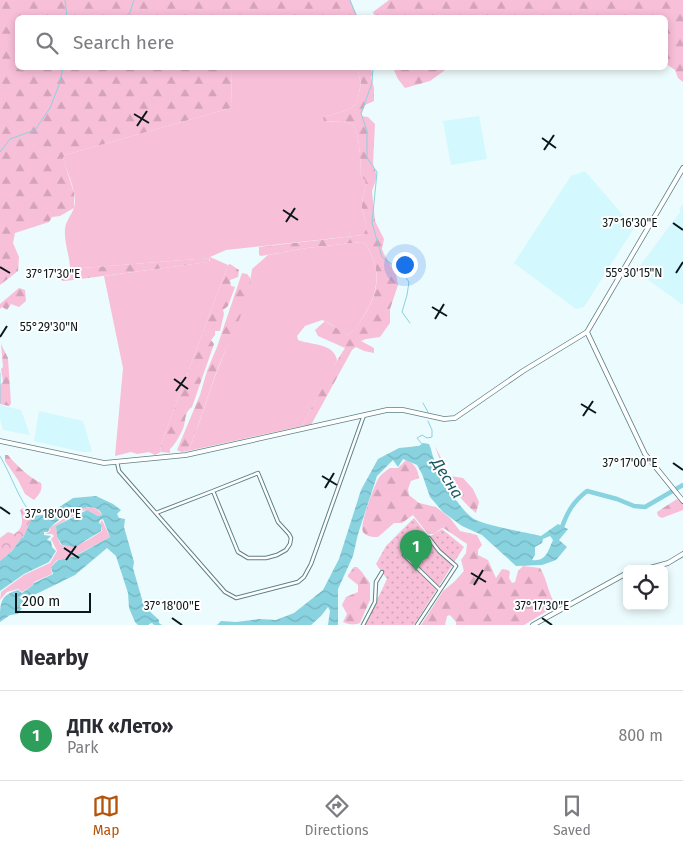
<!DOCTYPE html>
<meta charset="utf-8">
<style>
body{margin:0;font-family:"Fira Sans",sans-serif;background:#f2f2f3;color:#2b2b33}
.controls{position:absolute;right:15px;bottom:15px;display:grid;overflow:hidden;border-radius:8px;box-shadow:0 2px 8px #0003}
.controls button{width:45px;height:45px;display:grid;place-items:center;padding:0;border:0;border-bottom:1px solid #e1e1e2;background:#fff;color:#2b2b33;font:25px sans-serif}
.scale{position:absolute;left:15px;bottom:12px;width:76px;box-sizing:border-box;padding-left:5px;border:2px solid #0a181a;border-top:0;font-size:14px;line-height:18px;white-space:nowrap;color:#0a181a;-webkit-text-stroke:4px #fff;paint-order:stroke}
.you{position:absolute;left:404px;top:264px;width:18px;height:18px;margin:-12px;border:4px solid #fff;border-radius:50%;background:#1a73e8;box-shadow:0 0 0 8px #1a73e833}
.badge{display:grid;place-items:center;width:32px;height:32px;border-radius:50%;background:#b45309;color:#fff;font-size:16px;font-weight:700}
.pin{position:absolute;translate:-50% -41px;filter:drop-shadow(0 1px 2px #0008)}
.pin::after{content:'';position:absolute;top:26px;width:18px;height:15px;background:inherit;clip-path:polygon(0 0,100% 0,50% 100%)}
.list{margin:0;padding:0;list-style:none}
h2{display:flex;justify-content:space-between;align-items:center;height:65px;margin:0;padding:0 20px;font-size:21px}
h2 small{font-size:16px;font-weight:400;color:#7c7c81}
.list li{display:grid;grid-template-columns:32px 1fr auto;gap:15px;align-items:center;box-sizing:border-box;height:90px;padding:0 20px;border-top:1px solid #e1e1e2}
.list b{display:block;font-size:19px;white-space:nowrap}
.list p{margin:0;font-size:16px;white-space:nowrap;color:#7c7c81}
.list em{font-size:16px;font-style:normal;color:#7c7c81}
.icon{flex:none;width:28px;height:28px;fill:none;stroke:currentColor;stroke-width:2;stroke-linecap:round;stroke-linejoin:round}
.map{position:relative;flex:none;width:683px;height:625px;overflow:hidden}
.search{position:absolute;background:#fff;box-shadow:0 2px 8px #0003;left:15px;right:15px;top:15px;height:55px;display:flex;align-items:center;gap:12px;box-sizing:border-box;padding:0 18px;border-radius:8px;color:#7c7c81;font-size:19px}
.sheet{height:155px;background:#fff}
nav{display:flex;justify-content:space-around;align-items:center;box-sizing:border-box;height:70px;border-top:1px solid #e1e1e2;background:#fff;font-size:14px;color:#7c7c81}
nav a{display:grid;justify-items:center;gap:2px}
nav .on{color:#b45309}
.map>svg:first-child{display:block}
.built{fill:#d3f8fe}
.grass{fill:#f8bfd8}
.forest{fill:url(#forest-firs)}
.park{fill:url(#park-crowns)}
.garden{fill:url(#garden-dots)}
.water{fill:url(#water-waves);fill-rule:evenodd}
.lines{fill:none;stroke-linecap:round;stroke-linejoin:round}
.stream{stroke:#88d3df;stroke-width:1}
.river{stroke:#88d3df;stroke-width:4.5}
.street-casing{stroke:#5e8086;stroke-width:4.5}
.secondary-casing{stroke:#5e8086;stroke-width:5.5}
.street{stroke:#fff;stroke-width:2.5}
.secondary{stroke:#fff;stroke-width:4}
.ticks{fill:none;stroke:#0a181a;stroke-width:2}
.labels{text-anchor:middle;stroke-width:4;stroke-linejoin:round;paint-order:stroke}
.water-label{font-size:16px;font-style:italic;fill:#1b5963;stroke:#fff}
.ticks-label{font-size:12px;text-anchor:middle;fill:#0a181a;stroke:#fff;stroke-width:4;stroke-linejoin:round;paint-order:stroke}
</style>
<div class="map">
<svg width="683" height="625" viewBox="0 0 683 625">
<defs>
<pattern id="forest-firs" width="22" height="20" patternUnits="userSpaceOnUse" patternTransform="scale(1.25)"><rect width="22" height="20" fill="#f8bfd8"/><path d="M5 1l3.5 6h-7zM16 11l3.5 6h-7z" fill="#d3a3b9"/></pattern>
<pattern id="park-crowns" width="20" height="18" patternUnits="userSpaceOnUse" patternTransform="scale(1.25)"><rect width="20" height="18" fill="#f8bfd8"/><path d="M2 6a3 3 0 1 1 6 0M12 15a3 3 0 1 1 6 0" fill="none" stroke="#d3a3b9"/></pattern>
<pattern id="garden-dots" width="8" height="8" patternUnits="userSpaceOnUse" patternTransform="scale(1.25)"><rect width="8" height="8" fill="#f8bfd8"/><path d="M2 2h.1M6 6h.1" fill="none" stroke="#d3a3b9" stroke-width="1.8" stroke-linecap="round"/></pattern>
<pattern id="water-waves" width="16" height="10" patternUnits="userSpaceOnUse" patternTransform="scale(1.25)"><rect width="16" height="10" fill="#88d3df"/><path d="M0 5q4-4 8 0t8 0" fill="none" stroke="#74b4bf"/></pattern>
</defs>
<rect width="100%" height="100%" fill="#ecfbfd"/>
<path class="built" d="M 479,116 L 487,159 L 451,165 L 443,121 Z
M 585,171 L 634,228 L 584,307 L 576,309 L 514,263 L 571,176 Z
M 683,204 L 683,305 L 636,271 L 681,211 L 679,209 Z
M 0,405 L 21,410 L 30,435 L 3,430 L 0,419 Z
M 39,411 L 83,421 L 92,452 L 82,452 L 34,441 Z"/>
<path class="grass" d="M 232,68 L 357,68 L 361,83 L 357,103 L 348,110 L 323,117 L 325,121 C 332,122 345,121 352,124 C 360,129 361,167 361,177 L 365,180 C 367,189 361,198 362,208 C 363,217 370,225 363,235 L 226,250 L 210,257 L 228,265 L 160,447 L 161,452 L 155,455 L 149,452 L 137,454 L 131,452 L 115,456 L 123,368 L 104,276 L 208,262 L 210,260 L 209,258 L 70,269 C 70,256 64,243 65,230 C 65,222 71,216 74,208 C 78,193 67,173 63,158 L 65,155 L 231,108 Z
M 361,242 L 365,243 C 382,269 379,292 363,317 C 359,324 355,330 348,335 C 338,331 332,323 322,320 L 305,326 L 297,336 L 298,340 L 301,341 C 314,345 334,344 337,360 L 302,426 L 188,451 C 201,423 208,392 220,364 C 232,333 248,303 252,269 L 268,255 L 307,248 Z
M 92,507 L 98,510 L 102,515 L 98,516 L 87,510 L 82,511 L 56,526 L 57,537 L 61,545 C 77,549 88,540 102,531 L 102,525 L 100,523 L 102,520 L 110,537 L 80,553 L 69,558 L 57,560 L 51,567 L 52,574 L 34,582 L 32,586 L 22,592 L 18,589 L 7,592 L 0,600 L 1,592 L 24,575 L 50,563 L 57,551 L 51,539 L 54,536 L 52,534 L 45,534 L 49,532 L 51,527 L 79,509 Z"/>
<path class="forest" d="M 0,0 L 350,0 L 358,17 L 18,18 L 18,68 L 232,68 L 231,108 L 65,155 L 63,158 L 74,193 L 74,208 L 60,216 L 52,217 L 49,222 L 15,233 L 13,243 L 19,257 L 18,271 L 0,285 Z
M 389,0 L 683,0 L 683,82 L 678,78 L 675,70 L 666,64 L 666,18 L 375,17 L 373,12 Z
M 357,68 L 370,68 L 373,74 L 371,77 L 374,88 L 374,101 L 365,105 L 361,116 L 368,117 L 375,124 L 373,164 L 377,176 L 372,191 L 375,221 L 384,239 L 382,249 L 384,254 L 396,274 L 398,285 L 390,309 L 390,323 L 380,337 L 366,339 L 361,341 L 374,348 L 374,353 L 364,351 L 356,347 L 352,350 L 311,425 L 302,426 L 331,370 L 345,348 L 318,336 L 315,330 L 325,321 L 348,335 C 356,329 360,322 365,314 C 380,290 381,267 365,243 L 361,242 L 307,248 L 261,256 L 259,255 L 259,247 L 363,235 C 370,225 363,217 362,208 C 361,198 367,189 365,180 L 361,177 C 361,168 360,129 352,124 C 345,121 332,122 324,121 L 323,117 L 348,110 L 357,103 L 361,83 Z
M 393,68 L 448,68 L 430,81 L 405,88 L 398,79 Z
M 209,258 L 209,262 L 65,281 L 61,280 L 60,277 L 70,269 Z
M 230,264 L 239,270 L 238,277 L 230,280 L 231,286 L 235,287 L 228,306 L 223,310 L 224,314 L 220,331 L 215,331 L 215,335 L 211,340 L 214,344 L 192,407 C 184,412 186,421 183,429 C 179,436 176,444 170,449 L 170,453 L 161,452 L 160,447 L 228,265 Z
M 242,273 L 247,274 L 251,279 C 247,308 231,337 220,363 C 208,392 201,422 188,451 L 181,452 L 177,450 L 200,395 L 207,371 L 217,347 Z
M 19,288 L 25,290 L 26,301 L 19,307 L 11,304 L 7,310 L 2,307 L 0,309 L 0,304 Z
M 1,344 L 8,358 L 11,404 L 9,406 L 0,404 L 0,385 L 3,382 L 1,369 L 3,367 Z
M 435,446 L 450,476 L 463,478 L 473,489 L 479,502 L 476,513 C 453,494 444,473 435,446 Z
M 5,455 L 8,455 C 16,465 31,479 41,483 C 43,490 39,495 34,500 L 25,494 L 18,480 L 5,461 Z
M 406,460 C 414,463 418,469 419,478 L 411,481 L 408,489 L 409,495 L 419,503 L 436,507 L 450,518 L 460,531 L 477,535 L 482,545 L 478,550 L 478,555 L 488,560 L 496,578 L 502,569 L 508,570 L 510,572 L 509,578 L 512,583 L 515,582 L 518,571 L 523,566 L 540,568 C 547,579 548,592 554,602 L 552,608 L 524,625 L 456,625 L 456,622 L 450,615 L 447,616 L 445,625 L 421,625 L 443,591 L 454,582 L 464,571 L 461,560 L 466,553 L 467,544 L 445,529 L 442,528 L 434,534 L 428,534 L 413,515 L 402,523 L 394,523 L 378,537 C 373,537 367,537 363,532 C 359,525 374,487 378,479 C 381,474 386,471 390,468 L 398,468 Z
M 677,499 L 683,504 L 683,510 L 662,518 L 658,516 L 657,512 Z
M 354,567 L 357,567 L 361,571 L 370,583 L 370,600 L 360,623 C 356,625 348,625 343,622 L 347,614 L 342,605 L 346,597 L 358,592 L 358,585 L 348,577 L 348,575 Z"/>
<path class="park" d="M 23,508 L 32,519 L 23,538 L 22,537 L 12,551 L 0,561 L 0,538 L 8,532 L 14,534 C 24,528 23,520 20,510 Z"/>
<path class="garden" d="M 414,518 L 429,537 L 442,529 L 464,547 L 414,625 L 365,625 L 387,579 L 376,564 L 386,546 Z"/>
<path class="water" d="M 423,443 L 429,444 C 432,450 432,456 435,462 C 440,478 460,510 474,519 C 487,526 525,532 541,536 L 558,524 L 568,529 L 559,540 L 567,547 L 556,560 L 542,565 L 516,566 L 482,535 L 462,526 L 443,512 L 430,497 L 422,474 L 417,465 L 403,459 L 398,467 L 393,460 L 377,476 L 358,534 L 353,556 L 338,589 L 338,625 L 328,625 L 330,611 L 328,607 L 321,616 L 311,625 L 217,625 L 221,621 L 236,622 L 259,619 L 276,620 L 294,613 L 323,590 L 339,559 L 361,490 L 378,459 L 399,448 L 419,446 ZM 550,536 L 553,540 C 548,551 546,562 532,560 L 535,555 L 535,547 L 542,543 L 543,539 Z
M 96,496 L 113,504 L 121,510 L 117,514 L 119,518 L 125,519 L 124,527 L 134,562 L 133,568 L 139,589 L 144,606 L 159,620 L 159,623 L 162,625 L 154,625 L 152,623 L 149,624 L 149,625 L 138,625 L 135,622 L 129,608 L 128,593 L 116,556 L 107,548 L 75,575 L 26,599 L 24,598 L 23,599 L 24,601 L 22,608 L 18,614 L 10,615 L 0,622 C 0,603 0,595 18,590 L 22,593 L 32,586 L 34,583 L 53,574 L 51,567 L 58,560 L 69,558 L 81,553 L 110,537 L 103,519 L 100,520 L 99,523 L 102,525 L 101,531 L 75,547 L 62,545 L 57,537 L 56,526 L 87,510 L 98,516 L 102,515 C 101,513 100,510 97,509 C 86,501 52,521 48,532 L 44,532 L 44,535 L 51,536 L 47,540 L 51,541 L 52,547 L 56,551 L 49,562 L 24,574 L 0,591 L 0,561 L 12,551 L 22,537 L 23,538 L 33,516 L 49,514 L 73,498 Z"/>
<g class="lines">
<path class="stream" d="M 65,0 L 67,18
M 350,0 L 357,18
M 125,18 L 130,12 L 134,0
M 373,68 L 372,83 L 361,113 L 367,131 L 367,158 L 377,172 L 372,223 L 382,257 L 402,272 L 409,282 L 407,295 L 402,312 L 410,323
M 0,152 L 10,139 L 35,130 L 50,108 L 59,85 L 63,68
M 0,373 L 0,403
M 423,403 L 429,414
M 423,445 L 417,438 L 422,435 L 427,438 L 432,437 L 432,430 L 428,421
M 0,456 C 12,476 18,499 33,516"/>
<path class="river" d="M 558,529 L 562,527 C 568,511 573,502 587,491 L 617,499 L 634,506 L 645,507 L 683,485"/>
<defs>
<path id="street" d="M 117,462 L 119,471 L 225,592 L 236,598 L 298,582 L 304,577 L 311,564 L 364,415
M 258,473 L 278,522 L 289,534 L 291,538 L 290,544 L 286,550 L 277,555 L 266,558 L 248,558 L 238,552 L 213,491 Z
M 156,513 L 213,491
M 404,555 L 440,590
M 363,625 L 375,602 L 376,582 L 382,572
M 417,625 L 456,566 L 439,551 L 429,538"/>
<path id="secondary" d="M 587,332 L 645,454 L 683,501
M 0,441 L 104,463 L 186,455 L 387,410 L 403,410 L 444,419 L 455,418 L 523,371 L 587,332 L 683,168
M 646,569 L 668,563 L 683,554
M 533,625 L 627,573"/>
</defs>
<use href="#street" class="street-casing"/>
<use href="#secondary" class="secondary-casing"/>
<use href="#street" class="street"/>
<use href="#secondary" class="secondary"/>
</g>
<path class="ticks" d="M 134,114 L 149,123M 137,126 L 147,111M 542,138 L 556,148M 544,150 L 554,135M 283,210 L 298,220M 286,222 L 295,208M 673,223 L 683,230M 0,267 L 10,273M 676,273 L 683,262M 432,307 L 447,316M 435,319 L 444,304M 0,337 L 7,326M 174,379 L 188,389M 176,391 L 186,377M 581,404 L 596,413M 583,416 L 593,401M 673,463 L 683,470M 322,476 L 337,485M 325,488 L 334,473M 0,507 L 10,514M 64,548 L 79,558M 66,560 L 76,546M 471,573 L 486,582M 474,585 L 483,570M 172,618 L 182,625M 542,618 L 552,625"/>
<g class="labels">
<g class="water-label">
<text transform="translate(448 478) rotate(58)" y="6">Десна</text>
</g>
</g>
<g class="ticks-label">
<text x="630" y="227">37°16'30"E</text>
<text x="634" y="277">55°30'15"N</text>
<text x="53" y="278">37°17'30"E</text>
<text x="49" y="331">55°29'30"N</text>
<text x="630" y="467">37°17'00"E</text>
<text x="53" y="518">37°18'00"E</text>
<text x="172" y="610">37°18'00"E</text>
<text x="542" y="610">37°17'30"E</text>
</g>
</svg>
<div class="controls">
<button><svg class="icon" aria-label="locate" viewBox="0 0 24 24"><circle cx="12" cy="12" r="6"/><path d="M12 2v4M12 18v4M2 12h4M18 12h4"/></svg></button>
</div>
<div class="scale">200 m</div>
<div class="you"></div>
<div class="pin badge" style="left:416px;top:571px;background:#2e9e5b">1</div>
<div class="search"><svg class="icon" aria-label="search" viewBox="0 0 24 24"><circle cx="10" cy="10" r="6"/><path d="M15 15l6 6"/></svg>Search here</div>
</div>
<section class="sheet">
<h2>Nearby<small></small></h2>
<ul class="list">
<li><span class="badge" style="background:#2e9e5b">1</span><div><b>ДПК «Лето»</b><p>Park</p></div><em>800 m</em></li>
</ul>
</section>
<nav>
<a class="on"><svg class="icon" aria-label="map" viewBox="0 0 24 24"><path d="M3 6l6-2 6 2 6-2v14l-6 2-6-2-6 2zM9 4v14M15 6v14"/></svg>Map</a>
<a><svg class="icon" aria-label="directions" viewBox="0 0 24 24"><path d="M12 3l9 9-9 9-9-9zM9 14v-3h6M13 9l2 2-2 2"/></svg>Directions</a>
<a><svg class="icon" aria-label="saved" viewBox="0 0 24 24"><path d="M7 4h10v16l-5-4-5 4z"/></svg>Saved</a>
</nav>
